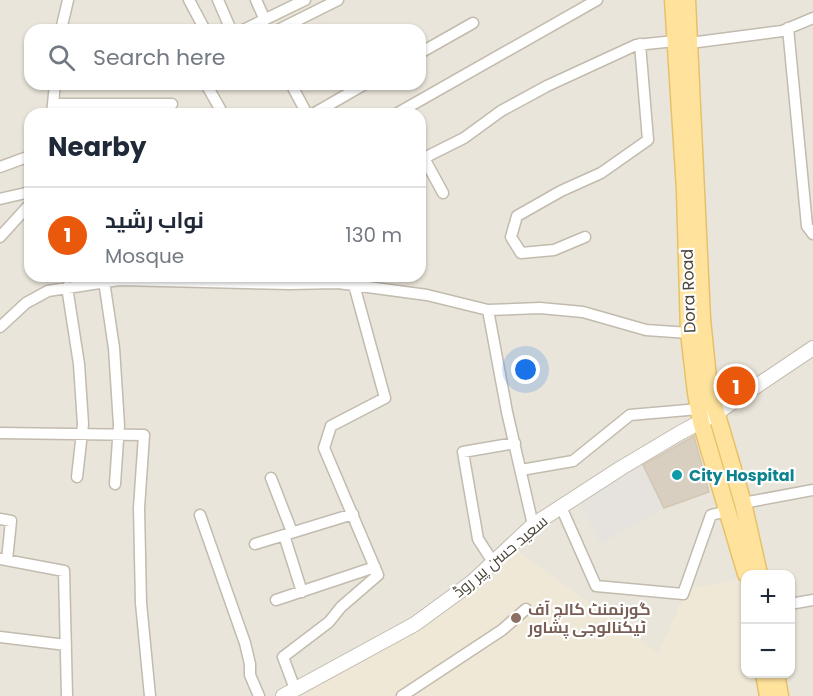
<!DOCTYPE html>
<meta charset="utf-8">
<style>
body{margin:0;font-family:Poppins,Cairo,sans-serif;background:#f2f2f3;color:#1f2937}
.controls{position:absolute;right:18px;bottom:18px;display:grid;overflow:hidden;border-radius:12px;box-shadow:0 2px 4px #0004}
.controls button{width:54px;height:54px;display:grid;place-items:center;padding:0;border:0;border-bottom:2px solid #e0e1e3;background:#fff;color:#1f2937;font:30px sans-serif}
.you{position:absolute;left:526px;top:370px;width:21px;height:21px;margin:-15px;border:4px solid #fff;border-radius:50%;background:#1a73e8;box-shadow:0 0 0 9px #1a73e833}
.badge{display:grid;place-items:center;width:39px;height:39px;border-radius:50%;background:#ea580c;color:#fff;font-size:20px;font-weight:700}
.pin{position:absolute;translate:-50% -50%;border:3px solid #fff;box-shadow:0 2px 6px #0006}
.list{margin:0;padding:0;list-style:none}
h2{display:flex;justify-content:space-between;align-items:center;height:78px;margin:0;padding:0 24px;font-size:26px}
h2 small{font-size:20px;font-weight:400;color:#747a83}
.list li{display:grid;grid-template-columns:39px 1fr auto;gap:18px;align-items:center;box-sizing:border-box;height:96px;padding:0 24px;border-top:2px solid #e0e1e3}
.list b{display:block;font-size:22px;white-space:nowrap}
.list p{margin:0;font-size:20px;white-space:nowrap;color:#747a83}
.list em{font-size:20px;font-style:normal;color:#747a83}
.icon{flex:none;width:33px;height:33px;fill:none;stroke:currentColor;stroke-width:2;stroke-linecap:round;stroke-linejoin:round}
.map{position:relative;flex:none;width:813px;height:696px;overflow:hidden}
.search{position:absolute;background:#fff;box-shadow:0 2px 4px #0004;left:24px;top:24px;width:402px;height:66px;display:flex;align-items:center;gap:15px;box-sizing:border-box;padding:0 21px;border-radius:18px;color:#747a83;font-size:22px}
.panel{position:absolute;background:#fff;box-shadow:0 2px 4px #0004;left:24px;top:108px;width:402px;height:174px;border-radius:18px}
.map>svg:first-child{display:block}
.residential{fill:#eae5da;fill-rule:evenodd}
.industrial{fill:#e6e2dd}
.education{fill:#efe8d6}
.building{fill:#d8cfc1;stroke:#d3c7b4;stroke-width:1.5}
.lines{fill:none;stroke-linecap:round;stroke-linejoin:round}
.minor-casing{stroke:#c2bbae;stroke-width:13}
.tertiary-casing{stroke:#c2bbae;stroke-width:16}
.primary-casing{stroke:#e6c16a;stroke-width:19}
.minor{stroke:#fff;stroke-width:10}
.tertiary{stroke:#fff;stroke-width:14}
.primary{stroke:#ffe39c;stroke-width:16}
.culture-dot{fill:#0f9aa8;stroke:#fff;stroke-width:2}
.education-dot{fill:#8d6e63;stroke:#fff;stroke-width:2}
.labels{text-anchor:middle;stroke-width:4.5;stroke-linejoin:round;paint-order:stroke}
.street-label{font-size:16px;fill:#4b4439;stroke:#fff}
.culture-label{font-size:16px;font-weight:bold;fill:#0d838f;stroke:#fff;text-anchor:start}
.education-label{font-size:16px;font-weight:bold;fill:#785e54;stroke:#fff;text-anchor:start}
</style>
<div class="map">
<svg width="813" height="696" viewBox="0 0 813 696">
<rect width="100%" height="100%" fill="#f6f3ec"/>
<path class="residential" d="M 0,0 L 813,0 L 813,696 L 0,696 ZM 30,30 L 420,30 L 420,84 L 30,84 ZM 30,114 L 420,114 L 420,276 L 30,276 ZM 746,574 L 790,574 L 790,674 L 746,674 Z"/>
<path class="industrial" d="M 639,458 L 664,508 L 601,544 L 579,502 Z"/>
<path class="education" d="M 511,546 L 658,653 L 689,586 L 701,587 L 745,578 L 746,674 L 764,674 L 768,696 L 287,696 L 415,624 Z"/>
<path class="building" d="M 694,436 L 709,492 L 664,508 L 643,465 Z"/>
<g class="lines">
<defs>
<path id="minor" d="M 189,0 L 205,30
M 218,0 L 231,30
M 256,0 L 265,20
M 788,28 L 807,226 L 813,234
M 61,30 L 68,0
M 243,30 L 305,0
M 278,30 L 338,0
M 690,43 L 782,31 L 813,18
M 420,53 L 473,23
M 206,84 L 223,114
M 291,84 L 307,114
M 54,104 L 172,104
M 52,114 L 55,84
M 313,114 L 365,84
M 396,114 L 597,0
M 424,158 L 443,193
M 420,160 L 464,138 L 501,111 L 547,86 L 636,45 L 675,41
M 0,167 L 30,156
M 0,199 L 30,192
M 0,237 L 30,204
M 585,237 L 554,250 L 521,253 L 511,237 L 517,216 L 561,191 L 601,173 L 648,140 L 640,44
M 104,281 L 114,348 L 119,425 L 115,484
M 67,287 L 79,364 L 83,424 L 77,477
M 488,310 L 507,412 L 533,525
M 0,327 L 26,303 L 48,291 L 119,280 L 290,284 L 338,283 L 427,295 L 488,310 L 540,308 L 583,312 L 646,330 L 689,333
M 0,433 L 144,435 L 139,508 L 141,603 L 150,696
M 521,470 L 573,461 L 630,415 L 699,409
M 271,478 L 292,532
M 743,503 L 813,490
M 561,507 L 596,586 L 683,594 L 711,515 L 728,511
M 200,515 L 245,643 L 250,664 L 250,675 L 259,696
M 0,519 L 11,521 L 7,560
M 284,535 L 302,592
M 255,544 L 353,514
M 0,559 L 64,571 L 67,696
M 493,562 L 478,539 L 463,452 L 515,443
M 276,600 L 375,567
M 790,604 L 813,600
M 0,637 L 66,645
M 295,689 L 283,657 L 329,622 L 341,607 L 378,575 L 324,448 L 331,426 L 385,398 L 354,285
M 402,696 L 502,630 L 526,609"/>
<path id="tertiary" d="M 283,696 L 415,624 L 471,583 L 533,525 L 621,468 L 678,434 L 715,414 L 813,348"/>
<path id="primary" d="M 673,0 L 685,190 L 689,333 L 696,393 L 701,422 L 746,574
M 687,0 L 702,319 L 709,388 L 743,503 L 759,574
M 764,674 L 768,696
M 776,674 L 780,696"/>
</defs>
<use href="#minor" class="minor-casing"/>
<use href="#tertiary" class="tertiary-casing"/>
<use href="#primary" class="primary-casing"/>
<use href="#minor" class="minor"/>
<use href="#tertiary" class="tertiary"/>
<use href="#primary" class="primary"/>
</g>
<circle class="culture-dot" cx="677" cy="475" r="6"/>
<circle class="education-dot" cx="516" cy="618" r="6"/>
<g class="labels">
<g class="street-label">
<text transform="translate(688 291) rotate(-92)" y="6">Dora Road</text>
<text transform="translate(500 556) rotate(-40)" y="6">سعید حسن پیر روڈ</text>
</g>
<g class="culture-label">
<text x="689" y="481">City Hospital</text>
</g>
<g class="education-label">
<text x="528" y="615">گورنمنٹ کالج آف<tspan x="528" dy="18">ٹیکنالوجی پشاور</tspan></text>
</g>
</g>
</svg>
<div class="controls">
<button>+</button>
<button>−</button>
</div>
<div class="you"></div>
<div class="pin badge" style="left:736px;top:386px">1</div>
<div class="search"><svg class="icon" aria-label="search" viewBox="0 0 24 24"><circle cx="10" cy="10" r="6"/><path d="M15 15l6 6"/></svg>Search here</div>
<section class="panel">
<h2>Nearby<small></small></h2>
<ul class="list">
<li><span class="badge">1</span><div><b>نواب رشید</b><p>Mosque</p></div><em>130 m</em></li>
</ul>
</section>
</div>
